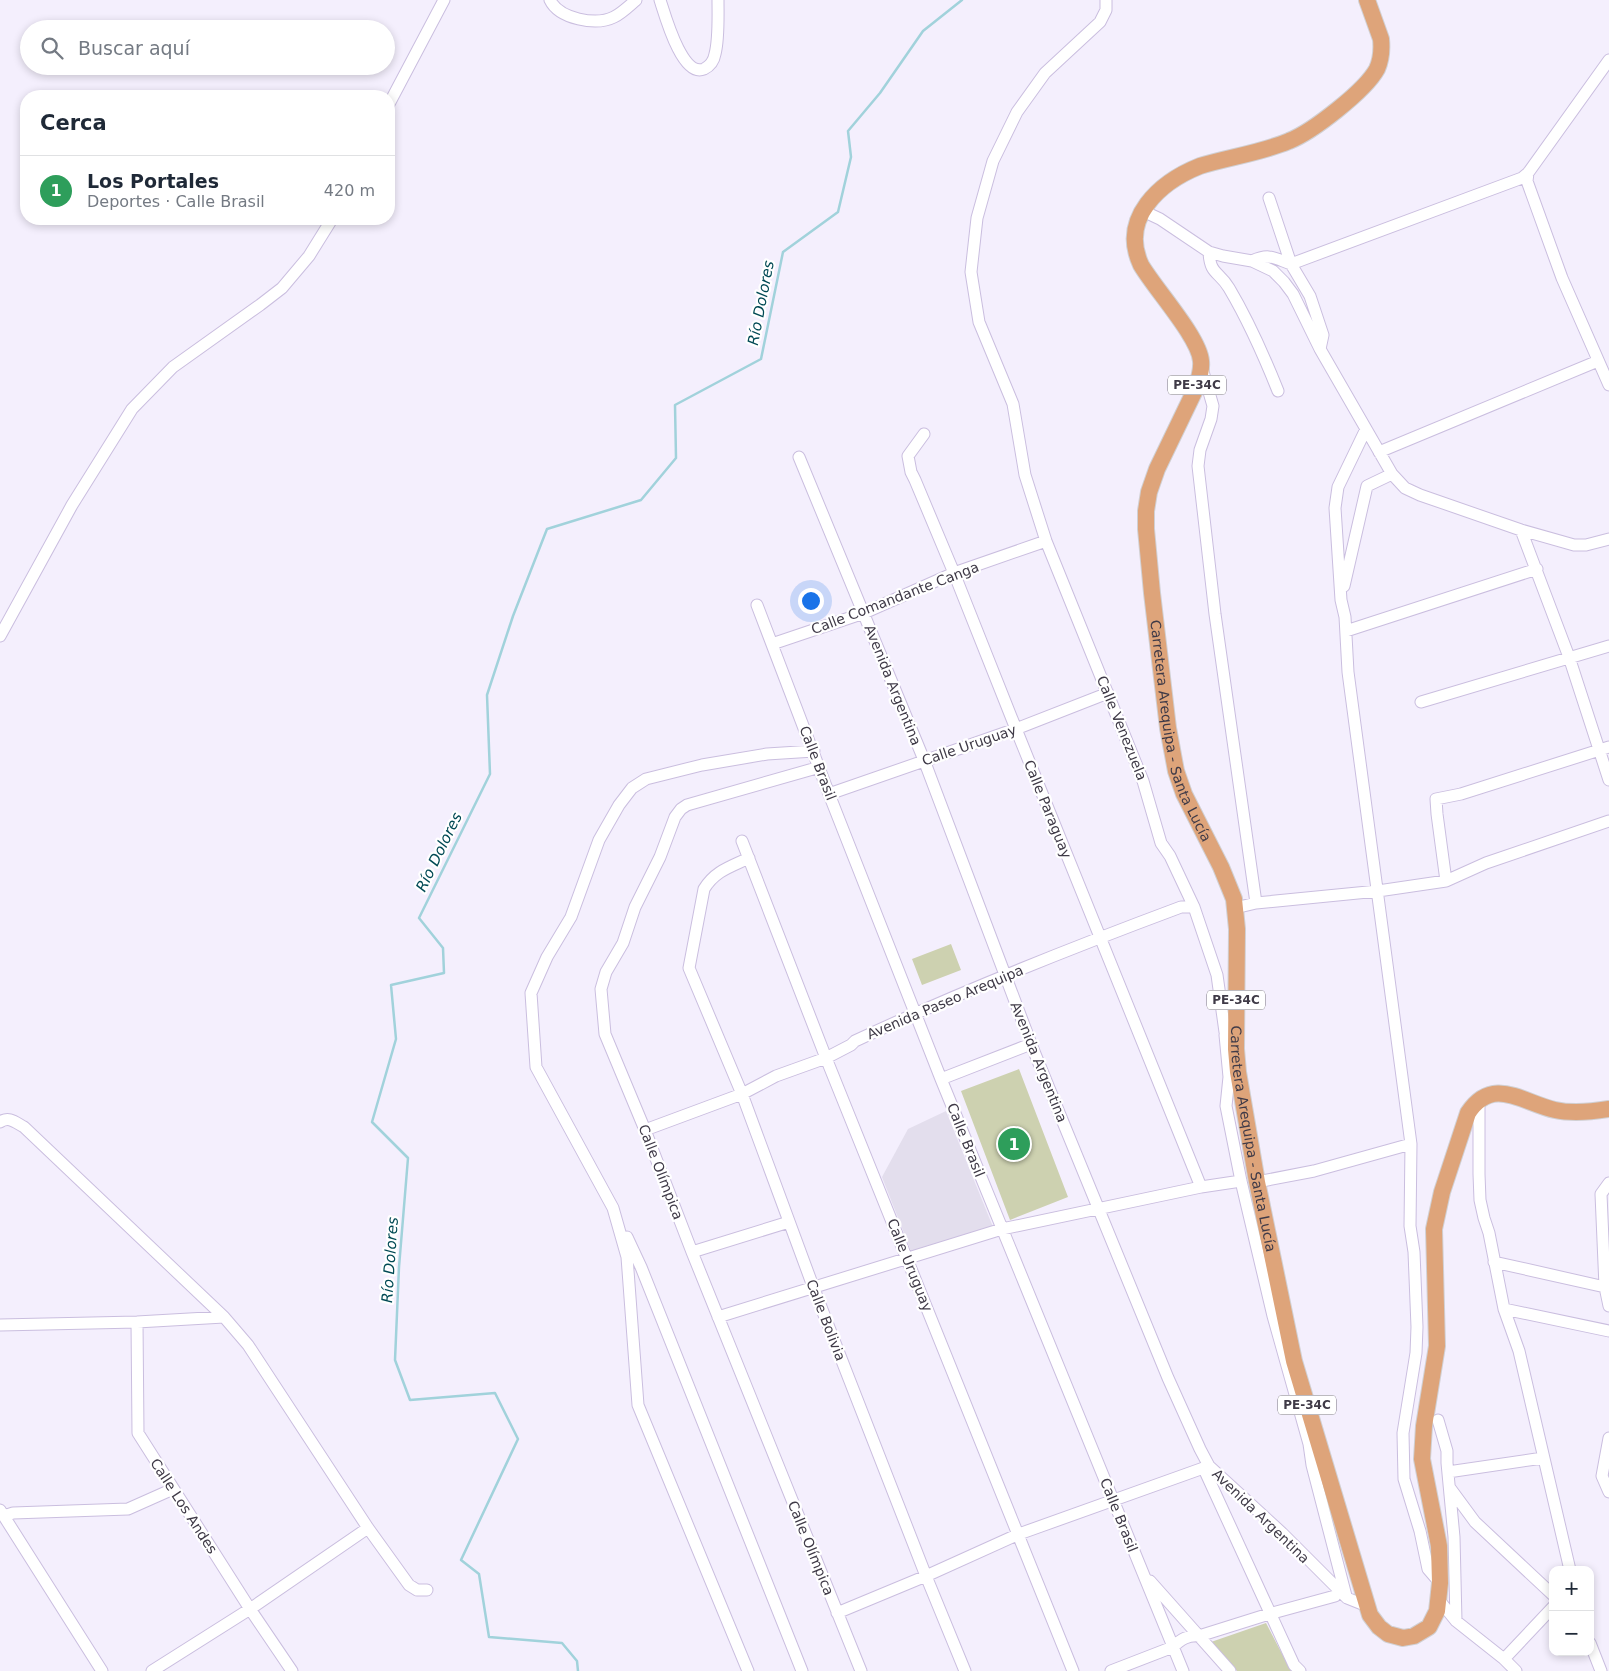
<!DOCTYPE html>
<html lang="es">
<meta charset="utf-8">
<style>
body{margin:0;font-family:"DejaVu Sans",sans-serif;background:#f6f6f7;color:#1f2937}
.controls{position:absolute;right:15px;bottom:15px;display:grid;overflow:hidden;border-radius:10px;box-shadow:0 2px 8px #0003}
.controls button{width:45px;height:45px;display:grid;place-items:center;padding:0;border:0;border-bottom:1px solid #e0e1e3;background:#fff;color:#1f2937;font:25px sans-serif}
.you{position:absolute;left:810px;top:600px;width:18px;height:18px;margin:-12px;border:4px solid #fff;border-radius:50%;background:#1a73e8;box-shadow:0 0 0 8px #1a73e833}
.badge{display:grid;place-items:center;width:32px;height:32px;border-radius:50%;background:#1a73e8;color:#fff;font-size:16px;font-weight:700}
.pin{position:absolute;translate:-50% -50%;border:2px solid #fff;box-shadow:0 1px 5px #0006}
.list{margin:0;padding:0;list-style:none}
h2{display:flex;justify-content:space-between;align-items:center;height:65px;margin:0;padding:0 20px;font-size:21px}
h2 small{font-size:16px;font-weight:400;color:#747a83}
.list li{display:grid;grid-template-columns:32px 1fr auto;gap:15px;align-items:center;box-sizing:border-box;height:70px;padding:0 20px;border-top:1px solid #e0e1e3}
.list b{display:block;font-size:19px;white-space:nowrap}
.list p{margin:0;font-size:16px;white-space:nowrap;color:#747a83}
.list em{font-size:16px;font-style:normal;color:#747a83}
.icon{flex:none;width:28px;height:28px;fill:none;stroke:currentColor;stroke-width:2;stroke-linecap:round;stroke-linejoin:round}
.map{position:relative;flex:none;width:1609px;height:1671px;overflow:hidden}
.search{position:absolute;background:#fff;box-shadow:0 2px 8px #0003;left:20px;top:20px;width:375px;height:55px;display:flex;align-items:center;gap:12px;box-sizing:border-box;padding:0 18px;border-radius:28px;color:#747a83;font-size:19px}
.panel{position:absolute;background:#fff;box-shadow:0 2px 8px #0003;left:20px;top:90px;width:375px;height:135px;border-radius:20px}
.map>svg:first-child{display:block}
.built{fill:#e3deed}
.green{fill:#cdd1b0}
.lines{fill:none;stroke-linecap:round;stroke-linejoin:round}
.stream{stroke:#a1d2db;stroke-width:2.5}
.street-casing{stroke:#cabedf;stroke-width:13}
.primary-casing{stroke:#d1d0d3;stroke-width:18}
.street{stroke:#fff;stroke-width:11}
.primary{stroke:#dea47a;stroke-width:16}
.labels{text-anchor:middle;stroke-width:4.5;stroke-linejoin:round;paint-order:stroke}
.shield{fill:#fff;stroke:#79757e;stroke-width:1}
.shield-label{font-size:12px;font-weight:bold;fill:#3f3a47}
.street-label{font-size:14px;fill:#3f3a47;stroke:#fff}
.water-label{font-size:15px;font-style:italic;fill:#004954;stroke:#fff}
</style>
<div class="map">
<svg width="1609" height="1671" viewBox="0 0 1609 1671">
<rect width="100%" height="100%" fill="#f4effd"/>
<path class="built" d="M 946,1111 L 993,1227 L 911,1251 L 882,1177 L 908,1129 Z"/>
<path class="green" d="M 951,944 L 961,970 L 922,985 L 912,959 Z
M 1019,1069 L 1068,1197 L 1010,1220 L 961,1091 Z
M 1266,1623 L 1291,1671 L 1237,1671 L 1211,1642 Z"/>
<g class="lines">
<path class="stream" d="M 578,1671 L 577,1661 L 562,1643 L 489,1637 L 479,1574 L 461,1560 L 518,1439 L 495,1393 L 410,1400 L 395,1360 L 399,1267 L 408,1158 L 372,1122 L 396,1039 L 391,985 L 444,973 L 443,948 L 419,918 L 490,774 L 487,695 L 513,616 L 547,529 L 641,500 L 676,458 L 675,405 L 761,359 L 783,252 L 838,212 L 851,157 L 848,131 L 880,93 L 923,31 L 962,0"/>
<defs>
<path id="street" d="M 550,0 C 559,19 596,26 614,17 C 622,13 629,6 636,0
M 660,0 C 665,15 682,78 704,69 C 710,66 714,60 715,54 C 719,39 718,16 718,0
M 1106,0 L 1106,10 L 1100,22 L 1045,73 L 1017,112 L 993,161 L 977,218 L 971,272 L 979,322 L 1013,404 L 1025,475 L 1046,541 L 1143,781 L 1161,843 L 1170,856 L 1194,907 L 1217,975 L 1225,1032 L 1236,1049
M 1609,60 L 1528,173 L 1527,181 L 1562,278 L 1609,385
M 389,104 L 444,0
M 1269,198 L 1291,264 L 1310,296 L 1323,335 L 1320,349
M 1143,211 L 1160,219 L 1209,252 L 1223,256 L 1252,261 L 1273,271 L 1284,282 L 1293,294 L 1320,349 L 1392,474 L 1405,488 L 1420,495 L 1521,530 L 1574,545 L 1586,545 L 1609,539
M 1209,252 C 1210,275 1219,271 1229,288 C 1248,320 1264,356 1278,391
M 1252,261 C 1269,253 1274,258 1291,264 L 1522,178 L 1528,173
M 1202,368 L 1213,406 L 1211,419 L 1200,450 L 1198,466 L 1215,614 L 1256,903
M 1366,429 L 1338,487 L 1335,508 L 1341,600 L 1345,617 L 1348,672 L 1411,1144 L 1410,1226 L 1414,1252 L 1417,1327 L 1416,1353 L 1403,1433 L 1404,1479 L 1420,1531 L 1428,1569 L 1440,1583
M 924,434 L 908,456 L 911,472 L 915,480 L 954,573 L 1016,729 L 1201,1187
M 1379,452 L 1598,361
M 799,457 L 924,760 L 1033,1049 L 1168,1378 L 1200,1449 L 1209,1466 L 1282,1533 L 1347,1598 L 1367,1606
M 1521,530 L 1569,657 L 1609,780
M 1344,586 L 1367,486 L 1392,474
M 757,605 L 829,794 L 941,1079 L 1183,1671
M 1346,631 L 1537,569
M 0,636 L 72,505 L 132,409 L 173,367 L 260,305 L 282,288 L 309,256 L 332,219
M 772,644 L 864,613 L 954,573 L 1046,541
M 1421,702 L 1609,646
M 820,767 L 687,805 L 681,809 L 675,817 L 660,857 L 635,907 L 623,943 L 606,972 L 601,989 L 605,1034 L 645,1130 L 692,1252 L 861,1671
M 829,794 L 1016,729 L 1108,693
M 742,841 L 826,1058 L 1073,1671
M 749,858 C 730,867 715,871 704,889 L 689,968 L 742,1094 L 814,1289 L 926,1576 L 965,1671
M 1446,881 L 1437,814 L 1436,799 L 1461,794 L 1609,747
M 1235,908 L 1256,903 L 1378,891 L 1446,881 L 1486,863 L 1609,821
M 1225,1035 L 1229,1077 L 1226,1106 L 1241,1181 L 1273,1316 L 1309,1444 L 1312,1465 L 1346,1596
M 941,1079 L 1031,1044
M 1479,1100 L 1479,1174 L 1480,1200 L 1484,1218 L 1489,1233 L 1504,1309 L 1519,1351 L 1570,1570
M 0,1122 C 9,1116 15,1122 24,1127 L 224,1317 L 248,1345 L 368,1528 L 409,1585 L 417,1590 L 427,1590
M 645,1130 L 742,1094 L 776,1076 L 826,1058 L 851,1045 L 855,1041 C 962,991 1071,948 1181,907 L 1194,907
M 1257,1182 L 1314,1171 L 1411,1144
M 1609,1183 L 1601,1194 L 1605,1287 L 1609,1306
M 627,1237 L 641,1267 L 802,1671
M 692,1252 L 789,1222
M 1494,1262 L 1605,1287
M 1504,1309 L 1609,1331
M 718,1317 L 1002,1229 L 1201,1187 L 1241,1181
M 137,1322 L 138,1433 L 250,1609 L 292,1671
M 0,1325 L 137,1322 L 224,1317
M 1438,1420 L 1447,1451 L 1447,1463 L 1454,1537 L 1456,1621
M 1609,1438 L 1602,1476 L 1609,1492
M 1204,1469 L 1294,1665 L 1300,1671
M 1448,1472 L 1543,1458
M 1450,1488 L 1475,1522 L 1553,1595
M 0,1510 L 102,1671
M 4,1516 L 13,1513 L 128,1509 L 173,1489
M 1150,1581 L 1230,1671
M 1439,1600 L 1456,1621 L 1504,1659 L 1516,1671
M 837,1613 L 926,1576 L 1019,1534 L 1209,1466
M 1590,1643 L 1601,1671
M 1504,1659 L 1553,1607
M 152,1671 L 250,1609 L 368,1528
M 748,1671 L 638,1405 L 627,1257 L 613,1208 L 536,1067 L 531,993 L 547,957 L 571,917 L 599,840 L 619,805 L 632,788 L 646,779 L 702,765 L 767,754 L 814,751
M 1111,1671 L 1173,1647 C 1181,1639 1188,1635 1199,1636 L 1269,1614 L 1335,1596"/>
<g id="primary">
<path id="s1" d="M 1367,0 L 1381,39 C 1382,49 1381,60 1377,69 C 1365,91 1312,132 1289,141 C 1261,153 1229,157 1200,166 C 1160,182 1119,218 1141,265 C 1155,289 1199,337 1201,361 C 1202,370 1199,379 1196,388 L 1157,469 L 1149,492 L 1146,511 L 1146,529 L 1152,593 L 1168,728 L 1176,771 L 1184,794 L 1221,867 L 1234,899 L 1237,929 L 1236,1049 L 1238,1072 L 1257,1182 L 1294,1361 L 1370,1615 L 1379,1627 L 1388,1634 L 1403,1638 L 1414,1636 L 1429,1627 L 1437,1611 L 1440,1583 L 1439,1546 L 1422,1459 L 1424,1426 L 1437,1346 L 1434,1229 L 1442,1192 L 1468,1113 C 1493,1075 1523,1103 1555,1110 C 1573,1114 1591,1112 1609,1109"/>
</g>
</defs>
<use href="#street" class="street-casing"/>
<use href="#primary" class="primary-casing"/>
<use href="#street" class="street"/>
<use href="#primary" class="primary"/>
</g>
<g class="labels">
<g class="shield">
<rect x="1168" y="375.5" width="58" height="19" rx="4"/>
<rect x="1207" y="990.5" width="58" height="19" rx="4"/>
<rect x="1278" y="1395.5" width="58" height="19" rx="4"/>
</g>
<g class="shield-label">
<text x="1197" y="389">PE-34C</text>
<text x="1236" y="1004">PE-34C</text>
<text x="1307" y="1409">PE-34C</text>
</g>
<g class="street-label">
<text transform="translate(895 598) rotate(-21)" y="5">Calle Comandante Canga</text>
<text transform="translate(893 685) rotate(68)" y="5">Avenida Argentina</text>
<text transform="translate(1122 728) rotate(68)" y="5">Calle Venezuela</text>
<text dy="5" stroke="none"><textPath href="#s1" startOffset="909">Carretera Arequipa - Santa Lucía</textPath></text>
<text transform="translate(969 745) rotate(-19)" y="5">Calle Uruguay</text>
<text transform="translate(818 763) rotate(69)" y="5">Calle Brasil</text>
<text transform="translate(1048 809) rotate(68)" y="5">Calle Paraguay</text>
<text transform="translate(945 1002) rotate(-23)" y="5">Avenida Paseo Arequipa</text>
<text transform="translate(1039 1062) rotate(68)" y="5">Avenida Argentina</text>
<text dy="5" stroke="none"><textPath href="#s1" startOffset="1329">Carretera Arequipa - Santa Lucía</textPath></text>
<text transform="translate(966 1140) rotate(68)" y="5">Calle Brasil</text>
<text transform="translate(661 1172) rotate(69)" y="5">Calle Olímpica</text>
<text transform="translate(910 1265) rotate(68)" y="5">Calle Uruguay</text>
<text transform="translate(826 1320) rotate(69)" y="5">Calle Bolivia</text>
<text transform="translate(184 1506) rotate(57)" y="5">Calle Los Andes</text>
<text transform="translate(1119 1515) rotate(68)" y="5">Calle Brasil</text>
<text transform="translate(1261 1516) rotate(44)" y="5">Avenida Argentina</text>
<text transform="translate(811 1548) rotate(68)" y="5">Calle Olímpica</text>
</g>
<g class="water-label">
<text transform="translate(761 303) rotate(-79)" y="5">Río Dolores</text>
<text transform="translate(439 852) rotate(-64)" y="5">Río Dolores</text>
<text transform="translate(390 1260) rotate(-86)" y="5">Río Dolores</text>
</g>
</g>
</svg>
<div class="controls">
<button>+</button>
<button>−</button>
</div>
<div class="you"></div>
<div class="pin badge" style="left:1014px;top:1144px;background:#2e9e5b">1</div>
<div class="search"><svg class="icon" aria-label="search" viewBox="0 0 24 24"><circle cx="10" cy="10" r="6"/><path d="M15 15l6 6"/></svg>Buscar aquí</div>
<section class="panel">
<h2>Cerca<small></small></h2>
<ul class="list">
<li><span class="badge" style="background:#2e9e5b">1</span><div><b>Los Portales</b><p>Deportes · Calle Brasil</p></div><em>420 m</em></li>
</ul>
</section>
</div>
